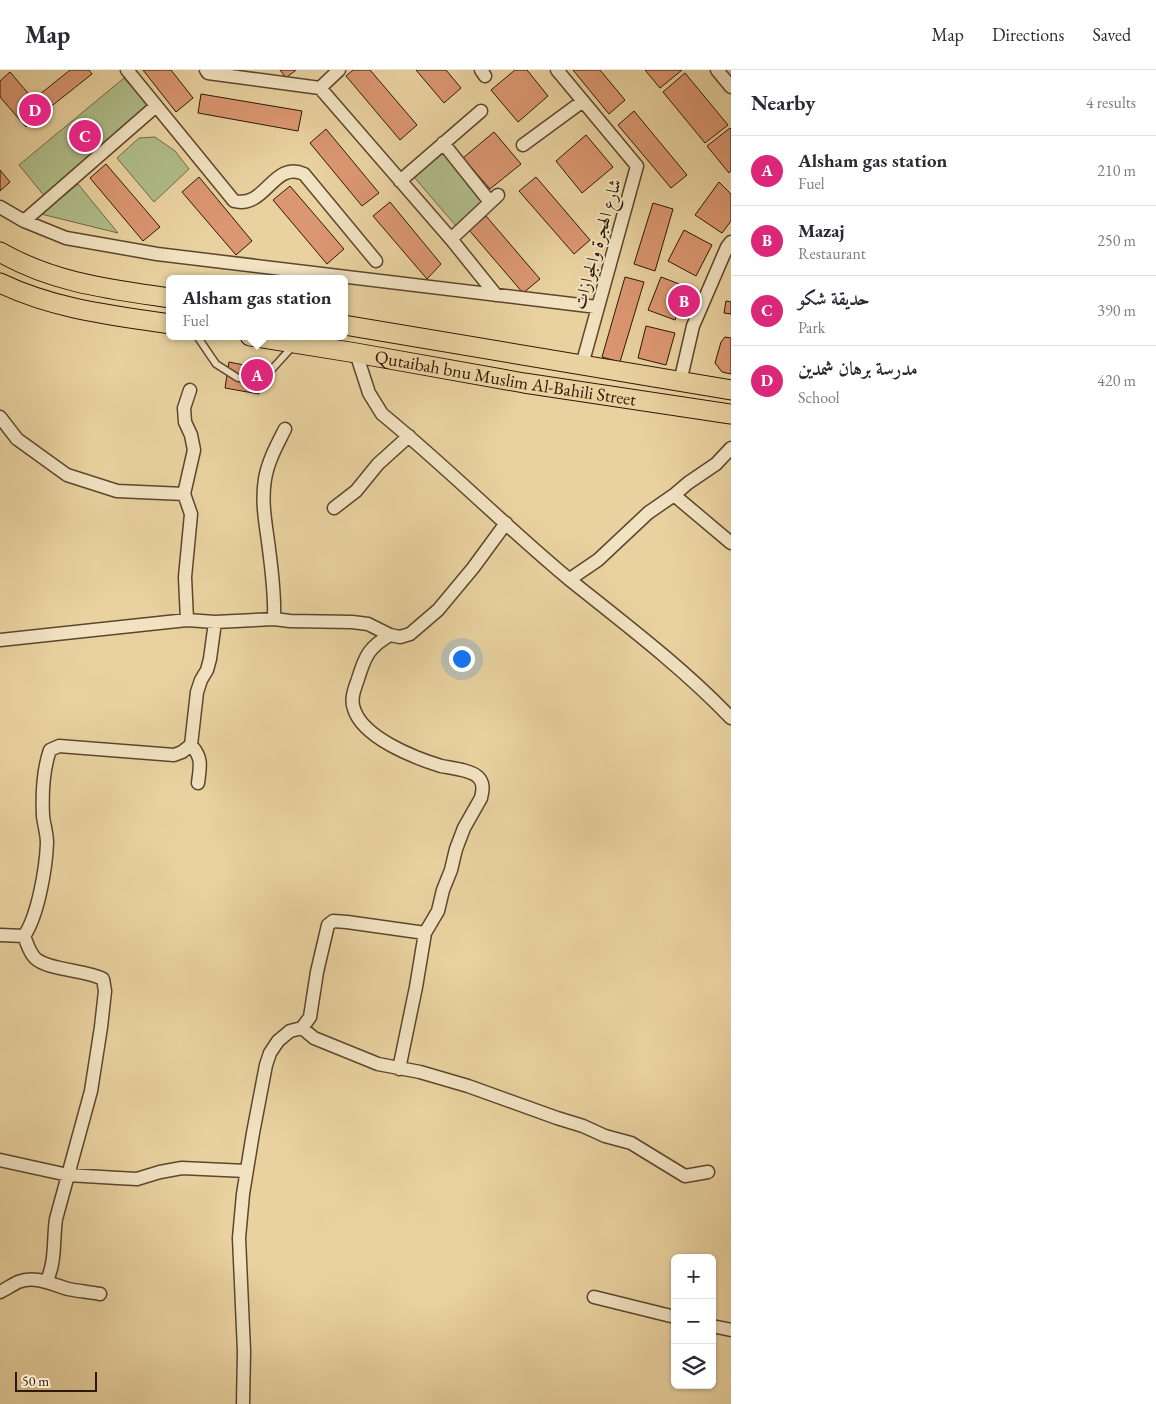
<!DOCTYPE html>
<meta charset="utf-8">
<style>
body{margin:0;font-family:"EB Garamond",Amiri,serif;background:#f7f7f7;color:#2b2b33}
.controls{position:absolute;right:15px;bottom:15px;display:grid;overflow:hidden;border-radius:8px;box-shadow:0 1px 4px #0004}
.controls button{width:45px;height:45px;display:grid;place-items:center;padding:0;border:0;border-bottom:1px solid #e1e1e2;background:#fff;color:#2b2b33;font:25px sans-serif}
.scale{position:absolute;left:15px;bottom:12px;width:82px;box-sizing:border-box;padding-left:5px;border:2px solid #2d1806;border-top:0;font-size:14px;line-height:18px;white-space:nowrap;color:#2d1806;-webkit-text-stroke:4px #f1e2c1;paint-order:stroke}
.you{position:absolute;left:461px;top:588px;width:18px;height:18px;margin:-12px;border:4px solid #fff;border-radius:50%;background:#1a73e8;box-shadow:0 0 0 8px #1a73e833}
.badge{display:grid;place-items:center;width:32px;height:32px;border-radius:50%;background:#db2777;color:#fff;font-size:16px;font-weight:700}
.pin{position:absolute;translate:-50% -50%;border:2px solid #fff;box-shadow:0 1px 5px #0006}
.popup{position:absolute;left:166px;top:205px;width:182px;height:65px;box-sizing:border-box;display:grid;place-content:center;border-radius:8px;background:#fff;filter:drop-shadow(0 1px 4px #0005);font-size:16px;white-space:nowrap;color:#7c7c81}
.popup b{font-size:19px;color:#2b2b33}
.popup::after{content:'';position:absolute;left:50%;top:100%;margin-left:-10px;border:10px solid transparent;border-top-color:#fff}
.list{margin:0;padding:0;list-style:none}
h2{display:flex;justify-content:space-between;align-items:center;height:65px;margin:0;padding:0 20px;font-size:21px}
h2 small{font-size:16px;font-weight:400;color:#7c7c81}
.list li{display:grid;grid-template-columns:32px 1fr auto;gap:15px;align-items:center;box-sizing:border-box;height:70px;padding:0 20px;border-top:1px solid #e1e1e2}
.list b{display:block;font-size:19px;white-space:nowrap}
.list p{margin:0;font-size:16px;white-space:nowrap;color:#7c7c81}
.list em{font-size:16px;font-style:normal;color:#7c7c81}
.icon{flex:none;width:28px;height:28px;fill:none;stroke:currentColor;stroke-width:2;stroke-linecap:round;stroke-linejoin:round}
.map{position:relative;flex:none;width:731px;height:1334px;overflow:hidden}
header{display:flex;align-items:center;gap:30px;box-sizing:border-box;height:70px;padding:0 25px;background:#fff;border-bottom:1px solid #e1e1e2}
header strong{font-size:24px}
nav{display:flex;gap:28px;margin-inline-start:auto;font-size:18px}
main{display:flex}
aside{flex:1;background:#fff}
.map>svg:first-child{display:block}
.green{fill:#b0bd89;stroke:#6e6a48}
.building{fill:#db9771;stroke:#2d1806}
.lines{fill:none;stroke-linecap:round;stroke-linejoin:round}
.lane-casing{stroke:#5c462c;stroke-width:9}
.street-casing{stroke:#5c462c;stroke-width:15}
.primary-casing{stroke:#2d1806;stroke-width:21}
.lane{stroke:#f1e2c1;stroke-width:6}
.street{stroke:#f1e2c1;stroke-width:12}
.primary{stroke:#e9d2a0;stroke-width:19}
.labels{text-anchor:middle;stroke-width:4;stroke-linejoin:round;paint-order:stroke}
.street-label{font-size:18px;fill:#2d1806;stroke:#f1e2c1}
</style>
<header>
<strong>Map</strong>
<nav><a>Map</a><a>Directions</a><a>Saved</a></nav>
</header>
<main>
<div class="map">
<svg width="731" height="1334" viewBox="0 0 731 1334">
<rect width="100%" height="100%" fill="#e9d2a0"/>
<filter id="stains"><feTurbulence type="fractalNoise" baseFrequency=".004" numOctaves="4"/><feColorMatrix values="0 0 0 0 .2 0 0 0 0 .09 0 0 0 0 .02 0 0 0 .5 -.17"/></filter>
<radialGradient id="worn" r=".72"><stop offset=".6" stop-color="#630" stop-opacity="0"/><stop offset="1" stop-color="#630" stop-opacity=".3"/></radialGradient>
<path class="green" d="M 124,8 L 150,38 L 46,128 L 19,95 Z
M 155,67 L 175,81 L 189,99 L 154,132 L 117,88 L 139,68 Z
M 443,83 L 484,131 L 456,156 L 414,107 Z
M 78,114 L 118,163 L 41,144 Z"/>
<path class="building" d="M 70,0 L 89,0 L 92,4 L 44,42 L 34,29 Z
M 143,0 L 171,0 L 193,28 L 176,42 Z
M 280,0 L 296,0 L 286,8 Z
M 353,0 L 370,0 L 417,55 L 400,70 L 346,6 Z
M 416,0 L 446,0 L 461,18 L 444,33 Z
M 515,0 L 527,0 L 548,26 L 518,52 L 491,20 Z
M 573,0 L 600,0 L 625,30 L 609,44 Z
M 645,0 L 682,0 L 660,18 Z
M 10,2 L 44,42 L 26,57 L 0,27 L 0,11 Z
M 685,3 L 728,55 L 705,73 L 663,22 Z
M 201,24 L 302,41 L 298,61 L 198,43 Z
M 634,41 L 687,105 L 671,118 L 618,55 Z
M 730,58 L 731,59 L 731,101 L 729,103 L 707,76 Z
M 326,59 L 379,123 L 362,136 L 310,73 Z
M 494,62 L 521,94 L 490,119 L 463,88 Z
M 586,65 L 613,97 L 582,123 L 556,91 Z
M 106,94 L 160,157 L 143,171 L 90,108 Z
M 0,100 L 10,112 L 0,121 Z
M 199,107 L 252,171 L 236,185 L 182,122 Z
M 536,107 L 590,170 L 574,184 L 519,121 Z
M 719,112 L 731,124 L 731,151 L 722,163 L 695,145 Z
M 290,116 L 344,179 L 327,194 L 273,130 Z
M 390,132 L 441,194 L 427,209 L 373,146 Z
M 653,133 L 673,139 L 655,201 L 634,194 Z
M 486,146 L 540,209 L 523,223 L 469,160 Z
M 684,160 L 712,175 L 696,206 L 668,191 Z
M 625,207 L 644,212 L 620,292 L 602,287 Z
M 661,207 L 687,217 L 675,250 L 648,240 Z
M 726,231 L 731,232 L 731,244 L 724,243 Z
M 646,256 L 675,263 L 666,295 L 638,288 Z
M 725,267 L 731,268 L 731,304 L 722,302 L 715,293 L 721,272 Z
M 229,292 L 264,299 L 259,324 L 225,318 Z"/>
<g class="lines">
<defs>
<path id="lane" d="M 197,266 L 216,294 L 238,308 L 264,308 L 293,276"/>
<path id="street" d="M 127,0 L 234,131 C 266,139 273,90 304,104 L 376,191
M 206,0 L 208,3 L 320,18 L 339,0
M 481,0 L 485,6
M 557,0 L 637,96 L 582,295
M 717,0 L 731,17
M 320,18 L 451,169 L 496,225
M 443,73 L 490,132
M 523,75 L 583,31
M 400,111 L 481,41
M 0,137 L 24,151 L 66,168 L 157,184 L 597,237
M 24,151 L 156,36
M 451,169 L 498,125
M 356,283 L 369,323 L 382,344 C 447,397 506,457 570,510 C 625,554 682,597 731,648
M 680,312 L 693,256 L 727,177 L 731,172
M 0,347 L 17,369 L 67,405 L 117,421 L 184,424 L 191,444 L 185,507 L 187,550
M 184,424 L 194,380 L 191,365 L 185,352 L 184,338 L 190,320
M 674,425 L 731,473
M 334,438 L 356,421 L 378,394 L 409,366
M 570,509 L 598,490 L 648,443 L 674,425 L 688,413 L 716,394 L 731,378
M 274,549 C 275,525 272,502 269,479 C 266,455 261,433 265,409 C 268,391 277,375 285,359
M 390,565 C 369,577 365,586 358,609 C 355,618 350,629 354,639 C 363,668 415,688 441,696 C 451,698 471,700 478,707 C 484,713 483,720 481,728 L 464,758 L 456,779 L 451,800 L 443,820 L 438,841 L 425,863 L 416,917 L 399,999
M 0,570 L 187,550 L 215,552 L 274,549 L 290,551 L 352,552 L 368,554 L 390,565 L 400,567 L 410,564 L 438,540 L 473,498 L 506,453
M 191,675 C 203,688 200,697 198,713
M 0,865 L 24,866
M 24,866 C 38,846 46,798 47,773 C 47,764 44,755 43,746 C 42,725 43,700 50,680 L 59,676 L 174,685 L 182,682 L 191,675 L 197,622 L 201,610 L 207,600 L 210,589 L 215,552
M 24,866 C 27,873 29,882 35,888 C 47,900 86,900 103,909 L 105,921 L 101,957 L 91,1021 L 56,1149 C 53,1169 56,1191 47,1210
M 302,958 L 314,968 L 378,994 L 420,1002 L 468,1016 L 557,1048 L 583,1056 L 605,1066 L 631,1073 L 685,1106 L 708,1102
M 0,1090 L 68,1105 L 118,1108 L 137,1109 L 160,1102 L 182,1098 L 246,1101
M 0,1222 C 6,1219 12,1215 18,1212 C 35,1205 51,1214 68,1219 C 78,1221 89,1222 100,1224
M 594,1227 L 675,1247
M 712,1256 L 731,1260
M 243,1334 L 244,1281 L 239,1168 L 243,1124 L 253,1063 L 266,995 L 270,983 L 278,971 L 290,961 L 302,958 L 310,947 L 317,902 L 328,855 L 333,851 L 347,852 L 425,863"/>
<g id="primary">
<path d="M 0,182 C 54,213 109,219 170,228"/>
<path d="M 0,213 C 54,239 111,245 170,254"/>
<path d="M 344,255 L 731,320"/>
<path id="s1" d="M 250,266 L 356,283 L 524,313 L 731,344"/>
</g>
</defs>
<use href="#lane" class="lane-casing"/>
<use href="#street" class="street-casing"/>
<use href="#primary" class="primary-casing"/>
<use href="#lane" class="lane"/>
<use href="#street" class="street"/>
<use href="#primary" class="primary"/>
</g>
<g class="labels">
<g class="street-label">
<text transform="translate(597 174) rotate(-74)" y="6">شارع الهجرة والجوازات</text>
<text dy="6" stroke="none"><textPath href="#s1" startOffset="259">Qutaibah bnu Muslim Al-Bahili Street</textPath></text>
</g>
</g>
<rect width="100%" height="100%" filter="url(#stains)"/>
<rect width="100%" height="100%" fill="url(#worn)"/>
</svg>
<div class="controls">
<button>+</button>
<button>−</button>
<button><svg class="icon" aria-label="layers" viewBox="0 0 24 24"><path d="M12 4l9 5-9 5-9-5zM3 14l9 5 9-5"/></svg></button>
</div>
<div class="scale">50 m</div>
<div class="you"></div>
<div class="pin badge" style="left:257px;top:305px">A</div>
<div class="popup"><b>Alsham gas station</b>Fuel</div>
<div class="pin badge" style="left:684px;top:231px">B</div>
<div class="pin badge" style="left:85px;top:66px">C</div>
<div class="pin badge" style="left:35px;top:40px">D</div>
</div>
<aside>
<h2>Nearby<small>4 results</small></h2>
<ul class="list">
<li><span class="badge">A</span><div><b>Alsham gas station</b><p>Fuel</p></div><em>210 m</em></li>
<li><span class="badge">B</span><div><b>Mazaj</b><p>Restaurant</p></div><em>250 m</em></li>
<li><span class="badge">C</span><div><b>حديقة شكو</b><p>Park</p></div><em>390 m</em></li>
<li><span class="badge">D</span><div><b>مدرسة برهان شمدين</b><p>School</p></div><em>420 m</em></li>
</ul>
</aside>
</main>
